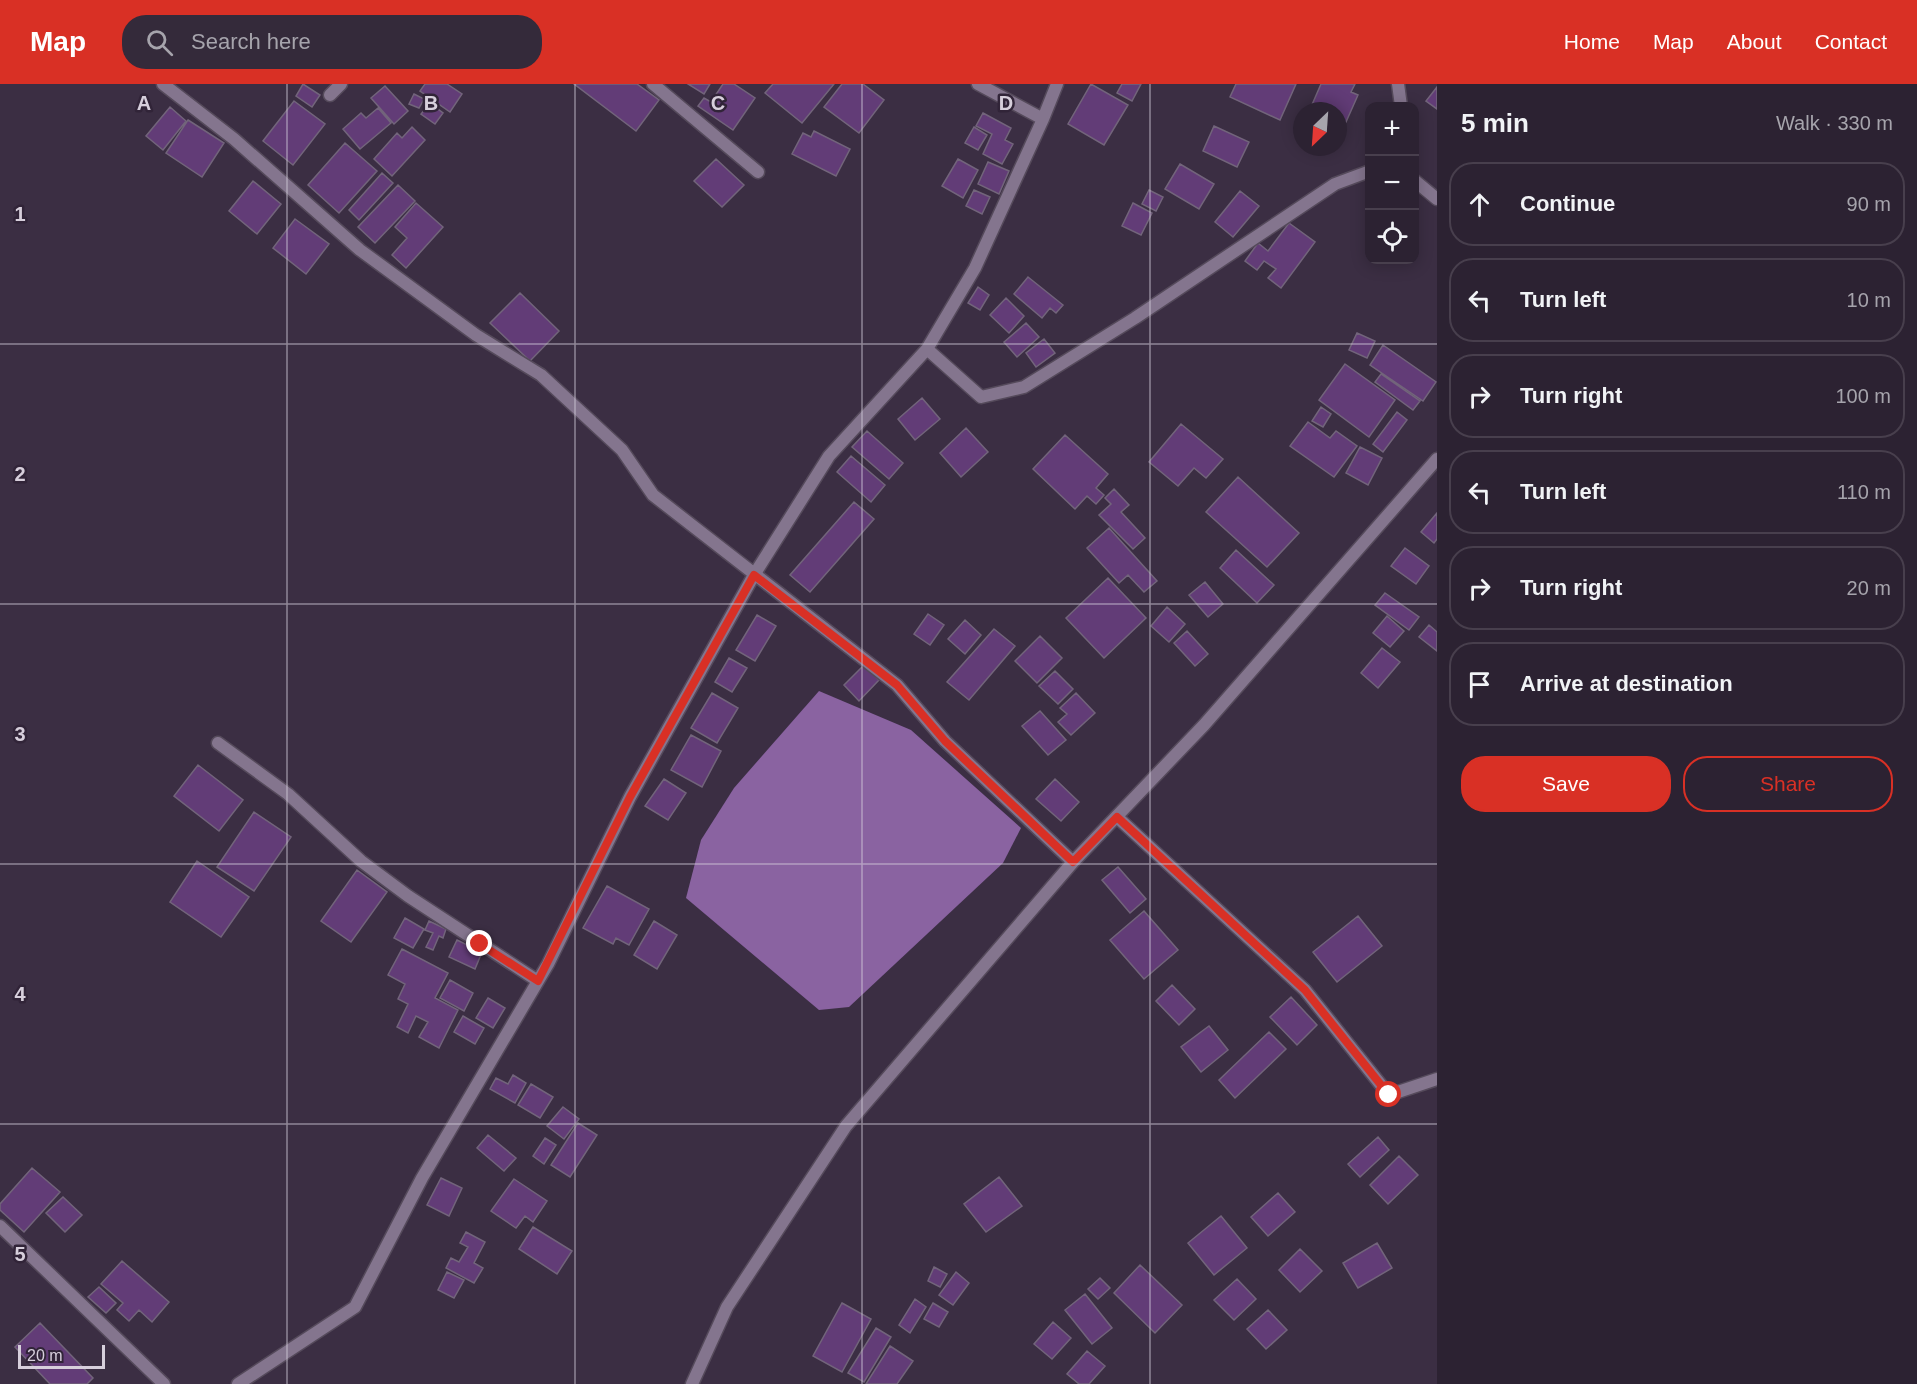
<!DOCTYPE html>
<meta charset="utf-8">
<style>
body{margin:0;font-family:Helvetica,sans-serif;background:#342a3a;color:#f1f3f6}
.controls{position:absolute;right:18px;top:18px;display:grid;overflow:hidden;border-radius:12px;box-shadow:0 3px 15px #0003}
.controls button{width:54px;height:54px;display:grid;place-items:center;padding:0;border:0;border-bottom:2px solid #483f4d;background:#2c2232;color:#f1f3f6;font:30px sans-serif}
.compass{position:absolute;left:1293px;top:18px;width:54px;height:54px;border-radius:50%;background:#2c2232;box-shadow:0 3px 15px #0003;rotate:205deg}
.scale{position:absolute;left:18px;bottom:15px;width:87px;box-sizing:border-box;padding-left:6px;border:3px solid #d7cfdc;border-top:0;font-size:16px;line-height:21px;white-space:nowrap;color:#d7cfdc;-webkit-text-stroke:4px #312438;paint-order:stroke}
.stop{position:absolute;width:18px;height:18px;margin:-14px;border:4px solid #d93025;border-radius:50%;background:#fff}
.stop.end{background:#d93025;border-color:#fff;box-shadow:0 2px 6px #0008}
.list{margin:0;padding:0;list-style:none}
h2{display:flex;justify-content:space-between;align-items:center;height:78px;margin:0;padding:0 24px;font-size:26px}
h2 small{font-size:20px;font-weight:400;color:#a6a4ac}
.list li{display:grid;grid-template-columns:39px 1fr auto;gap:18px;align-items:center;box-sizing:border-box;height:84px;margin:0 12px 12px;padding:0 12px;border:2px solid #483f4d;border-radius:24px}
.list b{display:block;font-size:22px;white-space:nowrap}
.list em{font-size:20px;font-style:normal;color:#a6a4ac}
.actions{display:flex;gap:12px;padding:18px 24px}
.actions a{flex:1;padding:14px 0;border:2px solid #d93025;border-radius:24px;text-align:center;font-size:21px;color:#d93025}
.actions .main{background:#d93025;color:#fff}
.icon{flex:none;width:33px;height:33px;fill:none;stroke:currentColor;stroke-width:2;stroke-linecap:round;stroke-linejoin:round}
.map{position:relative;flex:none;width:1437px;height:1300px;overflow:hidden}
header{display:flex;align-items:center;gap:36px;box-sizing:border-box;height:84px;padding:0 30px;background:#d93025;color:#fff}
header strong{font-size:28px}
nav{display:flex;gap:33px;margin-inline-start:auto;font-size:21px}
.search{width:420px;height:54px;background:#342a3a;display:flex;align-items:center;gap:15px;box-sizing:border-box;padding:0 21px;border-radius:24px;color:#a6a4ac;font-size:22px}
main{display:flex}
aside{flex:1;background:#2c2232}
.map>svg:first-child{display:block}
.water{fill:#8a63a1}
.building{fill:#623c77;stroke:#72647b;stroke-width:1.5}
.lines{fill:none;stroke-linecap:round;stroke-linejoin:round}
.street-casing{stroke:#554a5b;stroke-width:15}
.street{stroke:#84758e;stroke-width:12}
.route{stroke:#d93025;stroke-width:8}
.grid{fill:none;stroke:#d7cfdc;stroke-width:1.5;stroke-opacity:0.55}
.grid-label{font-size:20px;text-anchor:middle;font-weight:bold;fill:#d7cfdc;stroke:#312438;stroke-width:5;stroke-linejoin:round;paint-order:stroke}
</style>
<header>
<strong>Map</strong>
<div class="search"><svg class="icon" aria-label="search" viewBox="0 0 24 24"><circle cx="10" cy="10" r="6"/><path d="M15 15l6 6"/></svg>Search here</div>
<nav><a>Home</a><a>Map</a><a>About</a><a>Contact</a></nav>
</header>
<main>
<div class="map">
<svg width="1437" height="1300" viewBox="0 0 1437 1300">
<rect width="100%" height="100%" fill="#3b2e43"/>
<path class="water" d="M 819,607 L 911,646 L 1021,744 L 1003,779 L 849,923 L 819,926 L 686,814 L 701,756 L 734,704 Z"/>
<path class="building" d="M 303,0 L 320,11 L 312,23 L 296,12 Z
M 425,0 L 447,0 L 462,10 L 450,28 L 420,7 Z
M 574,0 L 637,0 L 659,16 L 636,47 Z
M 688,0 L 710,0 L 704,10 Z
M 723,0 L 734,0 L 755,14 L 733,46 L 698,22 L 704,14 L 711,18 Z
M 773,0 L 834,0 L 802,39 L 765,9 Z
M 842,0 L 863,0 L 884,16 L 859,49 L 824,23 Z
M 1091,0 L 1128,21 L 1104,61 L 1068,40 Z
M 1122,0 L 1141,0 L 1132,17 L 1117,9 Z
M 1236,0 L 1296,0 L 1280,36 L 1230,13 Z
M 1321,0 L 1355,0 L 1351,8 L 1358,11 L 1346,38 L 1338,34 L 1338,27 L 1321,27 L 1311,23 Z
M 385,2 L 408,27 L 394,40 L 371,14 Z
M 1437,3 L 1437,25 L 1426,17 Z
M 414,10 L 424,15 L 419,24 L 409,20 Z
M 294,17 L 325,40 L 293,81 L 263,57 Z
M 430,19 L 443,29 L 435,40 L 421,30 Z
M 170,23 L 186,37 L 163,66 L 146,52 Z
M 378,24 L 391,39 L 360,65 L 343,45 L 361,29 L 366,34 Z
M 983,29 L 1011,44 L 1005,56 L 1013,60 L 1002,80 L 983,70 L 992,50 L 976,42 Z
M 188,36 L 224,59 L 202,93 L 166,69 Z
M 1214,42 L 1249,58 L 1237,83 L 1203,67 Z
M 412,43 L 425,56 L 392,92 L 374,75 L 397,49 L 402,54 Z
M 974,43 L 987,51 L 978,66 L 965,59 Z
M 814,47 L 850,65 L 836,92 L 792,70 L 803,49 L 811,53 Z
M 345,59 L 377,87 L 339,129 L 308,101 Z
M 716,75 L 744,101 L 722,123 L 694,97 Z
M 958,75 L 978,86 L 963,114 L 942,102 Z
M 988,78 L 1009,87 L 999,110 L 978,100 Z
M 1180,80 L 1214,100 L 1199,125 L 1165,105 Z
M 382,89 L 393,99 L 359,136 L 349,126 Z
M 253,97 L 281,120 L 257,150 L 229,127 Z
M 398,101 L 415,117 L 375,159 L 358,143 Z
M 974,106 L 990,113 L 982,130 L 966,122 Z
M 1149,106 L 1163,113 L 1156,127 L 1142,120 Z
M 1240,107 L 1259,122 L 1233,153 L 1215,138 Z
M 416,119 L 443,143 L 406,184 L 392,171 L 407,154 L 395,143 Z
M 1133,119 L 1152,129 L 1141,151 L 1122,142 Z
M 295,135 L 329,160 L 306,190 L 273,164 Z
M 1289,139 L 1315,158 L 1281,204 L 1268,194 L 1276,185 L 1264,177 L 1257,186 L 1245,177 L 1258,159 L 1268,167 Z
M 1028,193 L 1063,221 L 1056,229 L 1050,224 L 1042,234 L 1014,210 Z
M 978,203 L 989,211 L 980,226 L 968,219 Z
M 520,209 L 559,247 L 530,277 L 490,239 Z
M 1006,214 L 1024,232 L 1009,249 L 990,231 Z
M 1026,239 L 1039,253 L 1017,273 L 1004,258 Z
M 1357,249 L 1375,257 L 1367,274 L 1349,266 Z
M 1044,255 L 1055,269 L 1036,283 L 1026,269 Z
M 1383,261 L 1436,298 L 1423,317 L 1370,281 Z
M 1345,280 L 1395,316 L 1369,353 L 1319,316 Z
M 1381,290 L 1420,317 L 1413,326 L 1375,298 Z
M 922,314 L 940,335 L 915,356 L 898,335 Z
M 1321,323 L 1331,330 L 1323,343 L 1312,337 Z
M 1397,328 L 1407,336 L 1383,368 L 1373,360 Z
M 1308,338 L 1330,354 L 1336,347 L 1357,362 L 1334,393 L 1290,362 Z
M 1181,340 L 1223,375 L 1206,394 L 1194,384 L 1178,402 L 1149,378 Z
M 966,344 L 988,368 L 961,393 L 940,369 Z
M 867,347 L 903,379 L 889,395 L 852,363 Z
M 1065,351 L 1108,390 L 1096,404 L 1104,411 L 1096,420 L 1087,412 L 1075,425 L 1033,385 Z
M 1360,363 L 1382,374 L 1368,401 L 1346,389 Z
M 851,372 L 885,401 L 871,418 L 837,388 Z
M 1238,393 L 1299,449 L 1267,483 L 1206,428 Z
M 1114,405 L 1129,421 L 1121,428 L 1145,454 L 1133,465 L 1099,431 L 1111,420 L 1105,414 Z
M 854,418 L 874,435 L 810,508 L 790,491 Z
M 1437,429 L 1437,455 L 1434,459 L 1421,448 Z
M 1109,444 L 1157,497 L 1144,508 L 1128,491 L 1119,499 L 1087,464 Z
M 1405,464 L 1429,482 L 1416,500 L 1391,482 Z
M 1236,466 L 1274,501 L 1257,519 L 1220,484 Z
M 1108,494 L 1146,534 L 1104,574 L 1066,534 Z
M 1205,498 L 1223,520 L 1208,533 L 1189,511 Z
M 1385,509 L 1419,533 L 1409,546 L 1375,521 Z
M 1167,523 L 1185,540 L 1169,558 L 1151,542 Z
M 928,530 L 944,541 L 930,561 L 914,550 Z
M 757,531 L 776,542 L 755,577 L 736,566 Z
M 1387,532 L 1404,547 L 1390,563 L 1373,549 Z
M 965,536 L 981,551 L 965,570 L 948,555 Z
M 1429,541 L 1437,548 L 1437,567 L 1419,553 Z
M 994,545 L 1015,562 L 969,616 L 947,598 Z
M 1187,547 L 1208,570 L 1195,582 L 1174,559 Z
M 1040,552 L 1062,574 L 1037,599 L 1015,577 Z
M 1382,564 L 1400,578 L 1378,604 L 1361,589 Z
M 729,574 L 747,584 L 732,608 L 715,598 Z
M 864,581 L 879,596 L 859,617 L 844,601 Z
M 1055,587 L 1073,605 L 1058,620 L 1039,602 Z
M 712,609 L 738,624 L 717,659 L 691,644 Z
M 1076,609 L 1095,629 L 1071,651 L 1058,638 L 1067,630 L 1060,624 Z
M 1040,627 L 1066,656 L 1048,671 L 1022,642 Z
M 691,651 L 721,667 L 702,703 L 671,686 Z
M 198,681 L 243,716 L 219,747 L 174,712 Z
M 664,695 L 686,709 L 668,736 L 645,722 Z
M 1055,695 L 1079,718 L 1061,737 L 1036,715 Z
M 254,728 L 291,753 L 254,807 L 217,783 Z
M 197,777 L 249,813 L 221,853 L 170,818 Z
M 1118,783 L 1146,815 L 1130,829 L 1102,796 Z
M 357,786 L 387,808 L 351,858 L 321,837 Z
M 607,802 L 649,825 L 629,861 L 616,854 L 613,860 L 583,844 Z
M 1144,827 L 1178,866 L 1144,895 L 1110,856 Z
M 1358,832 L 1382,862 L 1337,898 L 1313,868 Z
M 405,834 L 424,845 L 413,864 L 394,854 Z
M 429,837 L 446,845 L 443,854 L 439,852 L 433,866 L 426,863 L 433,849 L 425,846 Z
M 654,837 L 677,851 L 657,885 L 634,871 Z
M 457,856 L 482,868 L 475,885 L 449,873 Z
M 402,865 L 448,889 L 435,914 L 458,926 L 439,964 L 419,953 L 428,938 L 416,932 L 408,949 L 397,943 L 408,920 L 398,915 L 405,900 L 388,891 Z
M 450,896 L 473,909 L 464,927 L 440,914 Z
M 1172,901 L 1195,925 L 1179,941 L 1156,917 Z
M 1291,913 L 1317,941 L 1297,961 L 1270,933 Z
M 488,914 L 505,924 L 493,944 L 476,934 Z
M 463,932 L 484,944 L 475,960 L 454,948 Z
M 1209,942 L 1228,966 L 1201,988 L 1181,963 Z
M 1269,948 L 1286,965 L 1235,1014 L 1219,996 Z
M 513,991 L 526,999 L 515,1019 L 490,1005 L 496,994 L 508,1000 Z
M 531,1000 L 553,1013 L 540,1034 L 518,1021 Z
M 563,1023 L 579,1035 L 564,1055 L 547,1042 Z
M 578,1039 L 597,1051 L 570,1093 L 551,1081 Z
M 488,1051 L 516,1074 L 504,1087 L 477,1064 Z
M 1378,1053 L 1389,1066 L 1360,1093 L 1348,1080 Z
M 545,1054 L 556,1061 L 544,1080 L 533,1072 Z
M 1399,1072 L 1418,1091 L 1388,1120 L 1370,1101 Z
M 32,1084 L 60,1108 L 24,1148 L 0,1126 L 0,1120 Z
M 999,1093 L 1022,1122 L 986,1148 L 964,1120 Z
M 441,1094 L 462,1104 L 449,1132 L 427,1121 Z
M 514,1095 L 547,1117 L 533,1138 L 525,1132 L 516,1144 L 491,1127 Z
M 1278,1109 L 1295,1128 L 1268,1152 L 1251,1133 Z
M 63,1113 L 82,1131 L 65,1148 L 46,1129 Z
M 1221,1132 L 1247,1164 L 1214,1191 L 1188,1159 Z
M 533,1143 L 572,1167 L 557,1190 L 519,1165 Z
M 466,1148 L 485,1158 L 474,1179 L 483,1184 L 474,1199 L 446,1184 L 451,1174 L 459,1178 L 468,1163 L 460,1159 Z
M 1377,1159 L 1392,1184 L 1358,1204 L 1343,1179 Z
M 1300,1165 L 1322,1187 L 1300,1208 L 1279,1186 Z
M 122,1177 L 169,1218 L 152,1238 L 139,1226 L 129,1237 L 117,1226 L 123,1219 L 101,1200 Z
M 1140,1181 L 1182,1221 L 1155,1249 L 1114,1209 Z
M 934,1183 L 947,1190 L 940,1203 L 928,1197 Z
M 447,1188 L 464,1196 L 454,1214 L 438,1206 Z
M 956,1188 L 969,1199 L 953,1221 L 939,1211 Z
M 1100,1194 L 1110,1204 L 1098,1215 L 1088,1205 Z
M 1237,1195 L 1256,1215 L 1234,1236 L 1214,1216 Z
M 99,1203 L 116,1219 L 106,1229 L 88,1213 Z
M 1085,1210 L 1112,1244 L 1092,1260 L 1065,1226 Z
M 915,1215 L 926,1223 L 910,1249 L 899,1241 Z
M 842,1219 L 871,1235 L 842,1288 L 813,1272 Z
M 933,1219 L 948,1228 L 939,1243 L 924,1235 Z
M 1268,1226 L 1287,1246 L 1266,1265 L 1247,1245 Z
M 1053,1238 L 1071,1254 L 1052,1275 L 1034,1260 Z
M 40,1239 L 93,1294 L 87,1300 L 50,1300 L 15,1263 Z
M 876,1244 L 891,1253 L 864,1298 L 848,1289 Z
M 890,1262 L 913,1277 L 897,1300 L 866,1300 Z
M 1087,1267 L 1105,1282 L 1089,1300 L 1079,1300 L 1067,1290 Z"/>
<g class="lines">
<defs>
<path id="street" d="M 163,0 L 234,55 L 360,166 L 476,251 L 541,291 L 622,366 L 653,411 L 897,601 L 945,657 L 1073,778
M 653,0 L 758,88
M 978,0 L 1043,35
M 1398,0 L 1401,22
M 330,11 L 341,0
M 1414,96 L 1437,115
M 927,265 L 981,313 L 1024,303 L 1135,234 L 1335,100 L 1370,87
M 218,659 L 288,710 L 361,777 L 408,812 L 538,897
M 1117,733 L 1305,906 L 1389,1011 L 1437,995
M 0,1142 L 164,1300
M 238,1300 L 355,1223 L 422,1094 L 548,880 L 630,713 L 754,491 L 829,372 L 927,265 L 975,184 L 1043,35 L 1057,0
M 692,1300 L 727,1223 L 846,1042 L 1073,778 L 1204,641 L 1437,375"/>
</defs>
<use href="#street" class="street-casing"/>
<use href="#street" class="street"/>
</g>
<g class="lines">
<path class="route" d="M 480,860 L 538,897 L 630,713 L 754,491 L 897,601 L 945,657 L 1073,778 L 1117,733 L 1305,906 L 1389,1011"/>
</g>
<path class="grid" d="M 287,0 L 287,1300M 575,0 L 575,1300M 862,0 L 862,1300M 1150,0 L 1150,1300M 0,260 L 1437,260M 0,520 L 1437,520M 0,780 L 1437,780M 0,1040 L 1437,1040"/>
<g class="grid-label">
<text x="144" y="26">A</text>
<text x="431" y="26">B</text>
<text x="718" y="26">C</text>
<text x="1006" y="26">D</text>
<text x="20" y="137">1</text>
<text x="20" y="397">2</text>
<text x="20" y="657">3</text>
<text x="20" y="917">4</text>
<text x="20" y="1177">5</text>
</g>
</svg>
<div class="controls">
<button>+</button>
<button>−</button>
<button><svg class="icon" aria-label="locate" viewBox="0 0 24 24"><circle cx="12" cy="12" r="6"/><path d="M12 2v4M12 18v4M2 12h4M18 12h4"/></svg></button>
</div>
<svg class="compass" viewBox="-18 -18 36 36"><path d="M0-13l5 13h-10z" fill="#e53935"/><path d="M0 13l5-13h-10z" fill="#a6a4ac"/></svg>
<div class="scale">20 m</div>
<div class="stop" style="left:1389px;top:1011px"></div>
<div class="stop end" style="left:480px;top:860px"></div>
</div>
<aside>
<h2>5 min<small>Walk · 330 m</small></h2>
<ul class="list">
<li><svg class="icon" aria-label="ahead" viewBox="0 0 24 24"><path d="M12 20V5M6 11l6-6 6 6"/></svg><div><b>Continue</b></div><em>90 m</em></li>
<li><svg class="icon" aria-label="left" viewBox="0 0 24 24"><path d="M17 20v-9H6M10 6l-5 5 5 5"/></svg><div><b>Turn left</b></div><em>10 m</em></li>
<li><svg class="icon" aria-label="right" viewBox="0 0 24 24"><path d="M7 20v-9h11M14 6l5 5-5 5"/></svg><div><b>Turn right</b></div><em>100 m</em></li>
<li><svg class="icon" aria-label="left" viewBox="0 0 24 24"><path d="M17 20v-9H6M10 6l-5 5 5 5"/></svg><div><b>Turn left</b></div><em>110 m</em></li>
<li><svg class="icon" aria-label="right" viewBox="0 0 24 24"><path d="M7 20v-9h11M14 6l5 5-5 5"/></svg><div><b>Turn right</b></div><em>20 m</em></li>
<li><svg class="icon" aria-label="arrive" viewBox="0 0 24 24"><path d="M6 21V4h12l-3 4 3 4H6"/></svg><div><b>Arrive at destination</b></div></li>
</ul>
<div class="actions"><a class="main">Save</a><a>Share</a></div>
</aside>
</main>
